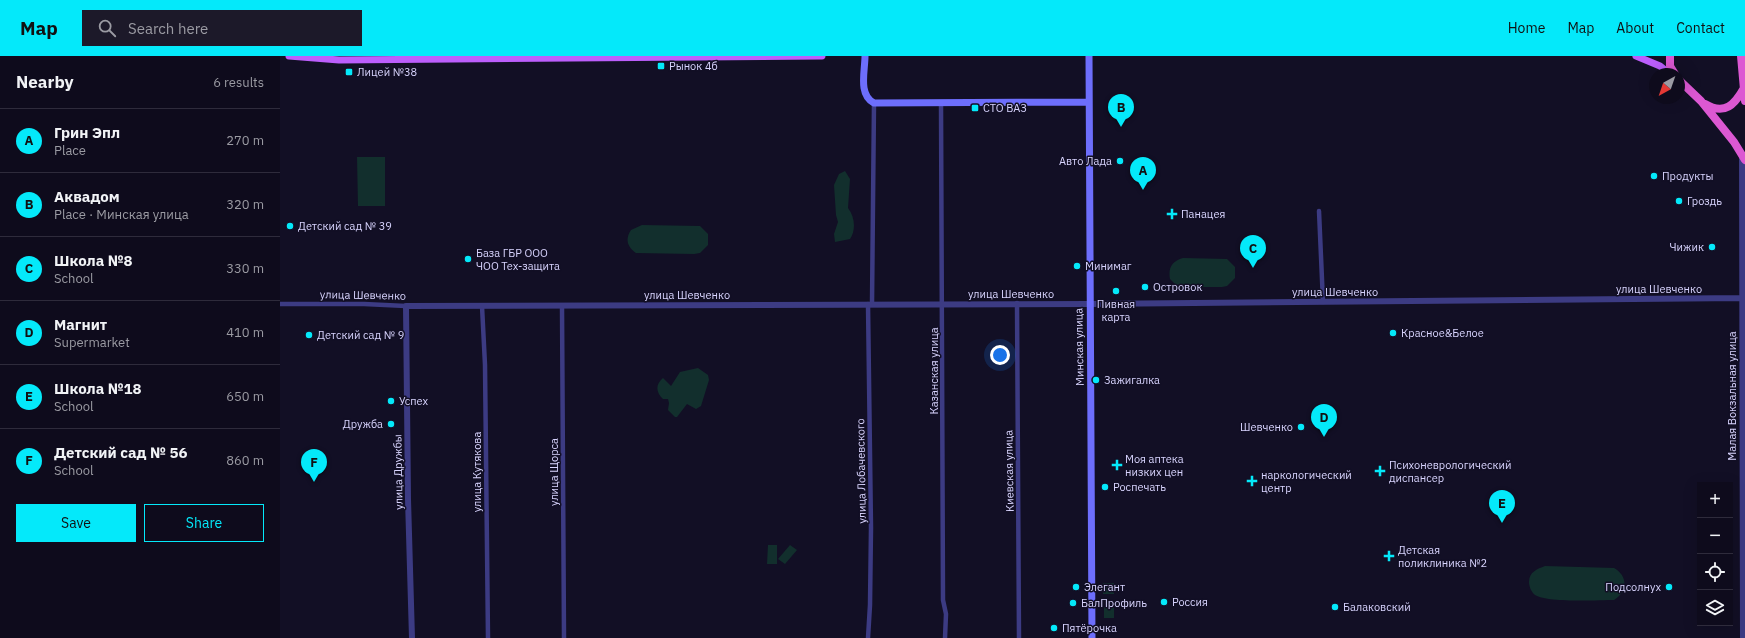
<!DOCTYPE html>
<meta charset="utf-8">
<style>
body{margin:0;font-family:"IBM Plex Sans",sans-serif;background:#1c1929;color:#f1f3f6}
.controls{position:absolute;right:12px;bottom:12px;display:grid;overflow:hidden;border-radius:0px;box-shadow:0 4px 16px #0002}
.controls button{width:36px;height:36px;display:grid;place-items:center;padding:0;border:0;border-bottom:1px solid #2e2b3b;background:#0e0b1c;color:#f1f3f6;font:20px sans-serif}
.compass{position:absolute;left:1369px;top:12px;width:36px;height:36px;border-radius:50%;background:#0e0b1c;box-shadow:0 4px 16px #0002;rotate:220deg}
.you{position:absolute;left:720px;top:299px;width:14px;height:14px;margin:-10px;border:3px solid #fff;border-radius:50%;background:#1a73e8;box-shadow:0 0 0 6px #1a73e833}
.badge{display:grid;place-items:center;width:26px;height:26px;border-radius:50%;background:#04e9fa;color:#111;font-size:13px;font-weight:700}
.pin{position:absolute;translate:-50% -33px;filter:drop-shadow(0 1px 2px #0008)}
.pin::after{content:'';position:absolute;top:21px;width:14px;height:12px;background:inherit;clip-path:polygon(0 0,100% 0,50% 100%)}
.list{margin:0;padding:0;list-style:none}
h2{display:flex;justify-content:space-between;align-items:center;height:52px;margin:0;padding:0 16px;font-size:17px}
h2 small{font-size:13px;font-weight:400;color:#9b9ba3}
.list li{display:grid;grid-template-columns:26px 1fr auto;gap:12px;align-items:center;box-sizing:border-box;height:64px;padding:0 16px;border-top:1px solid #2e2b3b}
.list b{display:block;font-size:15px;white-space:nowrap}
.list p{margin:0;font-size:13px;white-space:nowrap;color:#9b9ba3}
.list em{font-size:13px;font-style:normal;color:#9b9ba3}
.actions{display:flex;gap:8px;padding:12px 16px}
.actions a{flex:1;padding:9px 0;border:1px solid #04e9fa;border-radius:0px;text-align:center;font-size:14px;color:#04e9fa}
.actions .main{background:#04e9fa;color:#111}
.icon{flex:none;width:22px;height:22px;fill:none;stroke:currentColor;stroke-width:2;stroke-linecap:round;stroke-linejoin:round}
.map{position:relative;flex:none;width:1465px;height:582px;overflow:hidden}
header{display:flex;align-items:center;gap:24px;box-sizing:border-box;height:56px;padding:0 20px;background:#04e9fa;color:#111}
header strong{font-size:19px}
nav{display:flex;gap:22px;margin-inline-start:auto;font-size:14px}
.search{width:280px;height:36px;background:#1c1929;display:flex;align-items:center;gap:10px;box-sizing:border-box;padding:0 14px;border-radius:0px;color:#9b9ba3;font-size:15px}
main{display:flex}
aside{flex:1;background:#0e0b1c}
.map>svg:first-child{display:block}
.green{fill:#122f2d}
.lines{fill:none;stroke-linecap:round;stroke-linejoin:round}
.minor{stroke:#3c3b83;stroke-width:4.5}
.tertiary{stroke:#3c3b83;stroke-width:6}
.secondary{stroke:#6d6efc;stroke-width:7}
.primary{stroke:#bc5efc;stroke-width:7}
.trunk{stroke:#dc58d2;stroke-width:8}
.poi-dot{fill:#04e9fa;stroke:#120f25;stroke-width:1.5}
.labels{text-anchor:middle;stroke-width:3;stroke-linejoin:round;paint-order:stroke}
.poi-label{font-size:11px;fill:#d8d4fe;stroke:#120f25;text-anchor:start}
.street-label{font-size:11px;fill:#d8d4fe;stroke:#120f25}
</style>
<header>
<strong>Map</strong>
<div class="search"><svg class="icon" aria-label="search" viewBox="0 0 24 24"><circle cx="10" cy="10" r="6"/><path d="M15 15l6 6"/></svg>Search here</div>
<nav><a>Home</a><a>Map</a><a>About</a><a>Contact</a></nav>
</header>
<main>
<aside>
<h2>Nearby<small>6 results</small></h2>
<ul class="list">
<li><span class="badge">A</span><div><b>Грин Эпл</b><p>Place</p></div><em>270 m</em></li>
<li><span class="badge">B</span><div><b>Аквадом</b><p>Place · Минская улица</p></div><em>320 m</em></li>
<li><span class="badge">C</span><div><b>Школа №8</b><p>School</p></div><em>330 m</em></li>
<li><span class="badge">D</span><div><b>Магнит</b><p>Supermarket</p></div><em>410 m</em></li>
<li><span class="badge">E</span><div><b>Школа №18</b><p>School</p></div><em>650 m</em></li>
<li><span class="badge">F</span><div><b>Детский сад № 56</b><p>School</p></div><em>860 m</em></li>
</ul>
<div class="actions"><a class="main">Save</a><a>Share</a></div>
</aside>
<div class="map">
<svg width="1465" height="582" viewBox="0 0 1465 582">
<rect width="100%" height="100%" fill="#120f25"/>
<path class="green" d="M 77,101 L 105,101 L 105,150 L 78,150 Z
M 565,115 L 570,123 L 568,152 C 575,161 576,174 570,183 L 555,186 L 554,178 L 558,166 L 556,159 L 554,129 L 559,118 Z
M 362,169 L 420,170 L 428,178 L 428,189 L 420,197 L 414,198 L 356,197 C 347,191 345,183 351,174 Z
M 903,202 L 947,203 L 955,211 L 955,222 L 947,230 L 942,231 L 898,231 L 890,223 C 888,212 892,205 903,202 Z
M 418,312 L 428,319 L 429,324 L 421,350 L 416,353 L 407,348 L 397,361 L 395,361 L 388,354 L 389,347 L 388,343 L 383,343 C 376,336 375,329 383,322 L 391,330 L 400,316 Z
M 488,489 L 497,489 L 497,508 L 487,508 Z
M 510,489 L 517,494 L 505,508 L 498,503 Z
M 1265,510 L 1334,512 C 1348,520 1348,535 1334,544 C 1317,544 1268,547 1255,539 C 1251,536 1249,530 1249,526 C 1249,516 1257,513 1265,510 Z
M 823,527 L 834,527 L 834,538 L 823,538 Z
M 824,551 L 834,551 L 834,562 L 824,562 Z"/>
<g class="lines">
<path class="minor" d="M 661,47 L 663,544 L 666,558 L 665,582
M 1039,155 L 1043,246
M 737,247 L 739,582
M 0,248 L 84,248 L 126,250
M 592,248 L 594,47
M 202,250 L 205,309 L 208,582
M 282,250 L 284,582
M 588,582 L 590,549 L 591,472 L 588,248"/>
<path class="tertiary" d="M 1462,100 L 1463,582
M 132,582 L 128,443 L 126,250 L 809,248 L 1462,242"/>
<path class="secondary" d="M 585,0 C 585,15 578,39 594,47 L 809,46
M 809,0 L 812,582"/>
<path class="primary" d="M 9,0 L 59,4 L 542,0
M 1356,0 L 1380,10 L 1390,18"/>
<path class="trunk" d="M 1390,0 L 1390,10 L 1395,18
M 1461,0 L 1465,45
M 1399,24 L 1421,45 L 1454,86 L 1465,104
M 1425,48 C 1445,60 1455,48 1464,32"/>
</g>
<g class="poi-dot">
<rect x="377" y="6" width="8" height="8" rx="2"/>
<rect x="65" y="12" width="8" height="8" rx="2"/>
<rect x="691" y="48" width="8" height="8" rx="2"/>
<circle cx="840" cy="105" r="4"/>
<circle cx="1374" cy="120" r="4"/>
<circle cx="1399" cy="145" r="4"/>
<path d="M890 152h4v4h4v4h-4v4h-4v-4h-4v-4h4z"/>
<circle cx="10" cy="170" r="4"/>
<circle cx="1432" cy="191" r="4"/>
<circle cx="188" cy="203" r="4"/>
<circle cx="797" cy="210" r="4"/>
<circle cx="865" cy="231" r="4"/>
<circle cx="836" cy="235" r="4"/>
<circle cx="1113" cy="277" r="4"/>
<circle cx="29" cy="279" r="4"/>
<circle cx="816" cy="324" r="4"/>
<circle cx="111" cy="345" r="4"/>
<circle cx="111" cy="368" r="4"/>
<circle cx="1021" cy="371" r="4"/>
<path d="M835 403h4v4h4v4h-4v4h-4v-4h-4v-4h4z"/>
<path d="M1098 409h4v4h4v4h-4v4h-4v-4h-4v-4h4z"/>
<path d="M970 419h4v4h4v4h-4v4h-4v-4h-4v-4h4z"/>
<circle cx="825" cy="431" r="4"/>
<path d="M1107 494h4v4h4v4h-4v4h-4v-4h-4v-4h4z"/>
<circle cx="796" cy="531" r="4"/>
<circle cx="1389" cy="531" r="4"/>
<circle cx="884" cy="546" r="4"/>
<circle cx="793" cy="547" r="4"/>
<circle cx="1055" cy="551" r="4"/>
<circle cx="774" cy="572" r="4"/>
</g>
<g class="labels">
<g class="poi-label">
<text x="389" y="14">Рынок 4б</text>
<text x="77" y="20">Лицей №38</text>
<text x="703" y="56">СТО ВАЗ</text>
<text x="832" y="109" text-anchor="end">Авто Лада</text>
<text x="1382" y="124">Продукты</text>
<text x="1407" y="149">Гроздь</text>
<text x="901" y="162">Панацея</text>
<text x="18" y="174">Детский сад № 39</text>
<text x="1424" y="195" text-anchor="end">Чижик</text>
<text x="196" y="201">База ГБР ООО<tspan x="196" dy="13">ЧОО Тех-защита</tspan></text>
<text x="805" y="214">Минимаг</text>
<text x="873" y="235">Островок</text>
<text x="836" y="252" text-anchor="middle">Пивная<tspan x="836" dy="13">карта</tspan></text>
<text x="1121" y="281">Красное&amp;Белое</text>
<text x="37" y="283">Детский сад № 9</text>
<text x="824" y="328">Зажигалка</text>
<text x="119" y="349">Успех</text>
<text x="103" y="372" text-anchor="end">Дружба</text>
<text x="1013" y="375" text-anchor="end">Шевченко</text>
<text x="845" y="407">Моя аптека<tspan x="845" dy="13">низких цен</tspan></text>
<text x="1109" y="413">Психоневрологический<tspan x="1109" dy="13">диспансер</tspan></text>
<text x="981" y="423">наркологический<tspan x="981" dy="13">центр</tspan></text>
<text x="833" y="435">Роспечать</text>
<text x="1118" y="498">Детская<tspan x="1118" dy="13">поликлиника №2</tspan></text>
<text x="804" y="535">Элегант</text>
<text x="1381" y="535" text-anchor="end">Подсолнух</text>
<text x="892" y="550">Россия</text>
<text x="801" y="551">БалПрофиль</text>
<text x="1063" y="555">Балаковский</text>
<text x="782" y="576">Пятёрочка</text>
</g>
<g class="street-label">
<text x="1379" y="237">улица Шевченко</text>
<text x="1055" y="240">улица Шевченко</text>
<text x="731" y="242">улица Шевченко</text>
<text transform="translate(83 239) rotate(1)" y="4">улица Шевченко</text>
<text x="407" y="243">улица Шевченко</text>
<text transform="translate(799 291) rotate(-91)" y="4">Минская улица</text>
<text transform="translate(654 315) rotate(-90)" y="4">Казанская улица</text>
<text transform="translate(1452 340) rotate(-90)" y="4">Малая Вокзальная улица</text>
<text transform="translate(581 415) rotate(-91)" y="4">улица Лобачевского</text>
<text transform="translate(729 415) rotate(-91)" y="4">Киевская улица</text>
<text transform="translate(118 416) rotate(-91)" y="4">улица Дружбы</text>
<text transform="translate(197 416) rotate(-90)" y="4">улица Кутякова</text>
<text transform="translate(274 416) rotate(-90)" y="4">улица Щорса</text>
</g>
</g>
</svg>
<div class="controls">
<button>+</button>
<button>−</button>
<button><svg class="icon" aria-label="locate" viewBox="0 0 24 24"><circle cx="12" cy="12" r="6"/><path d="M12 2v4M12 18v4M2 12h4M18 12h4"/></svg></button>
<button><svg class="icon" aria-label="layers" viewBox="0 0 24 24"><path d="M12 4l9 5-9 5-9-5zM3 14l9 5 9-5"/></svg></button>
</div>
<svg class="compass" viewBox="-18 -18 36 36"><path d="M0-13l5 13h-10z" fill="#e53935"/><path d="M0 13l5-13h-10z" fill="#9b9ba3"/></svg>
<div class="you"></div>
<div class="pin badge" style="left:863px;top:134px">A</div>
<div class="pin badge" style="left:841px;top:71px">B</div>
<div class="pin badge" style="left:973px;top:212px">C</div>
<div class="pin badge" style="left:1044px;top:381px">D</div>
<div class="pin badge" style="left:1222px;top:467px">E</div>
<div class="pin badge" style="left:34px;top:426px">F</div>
</div>
</main>
